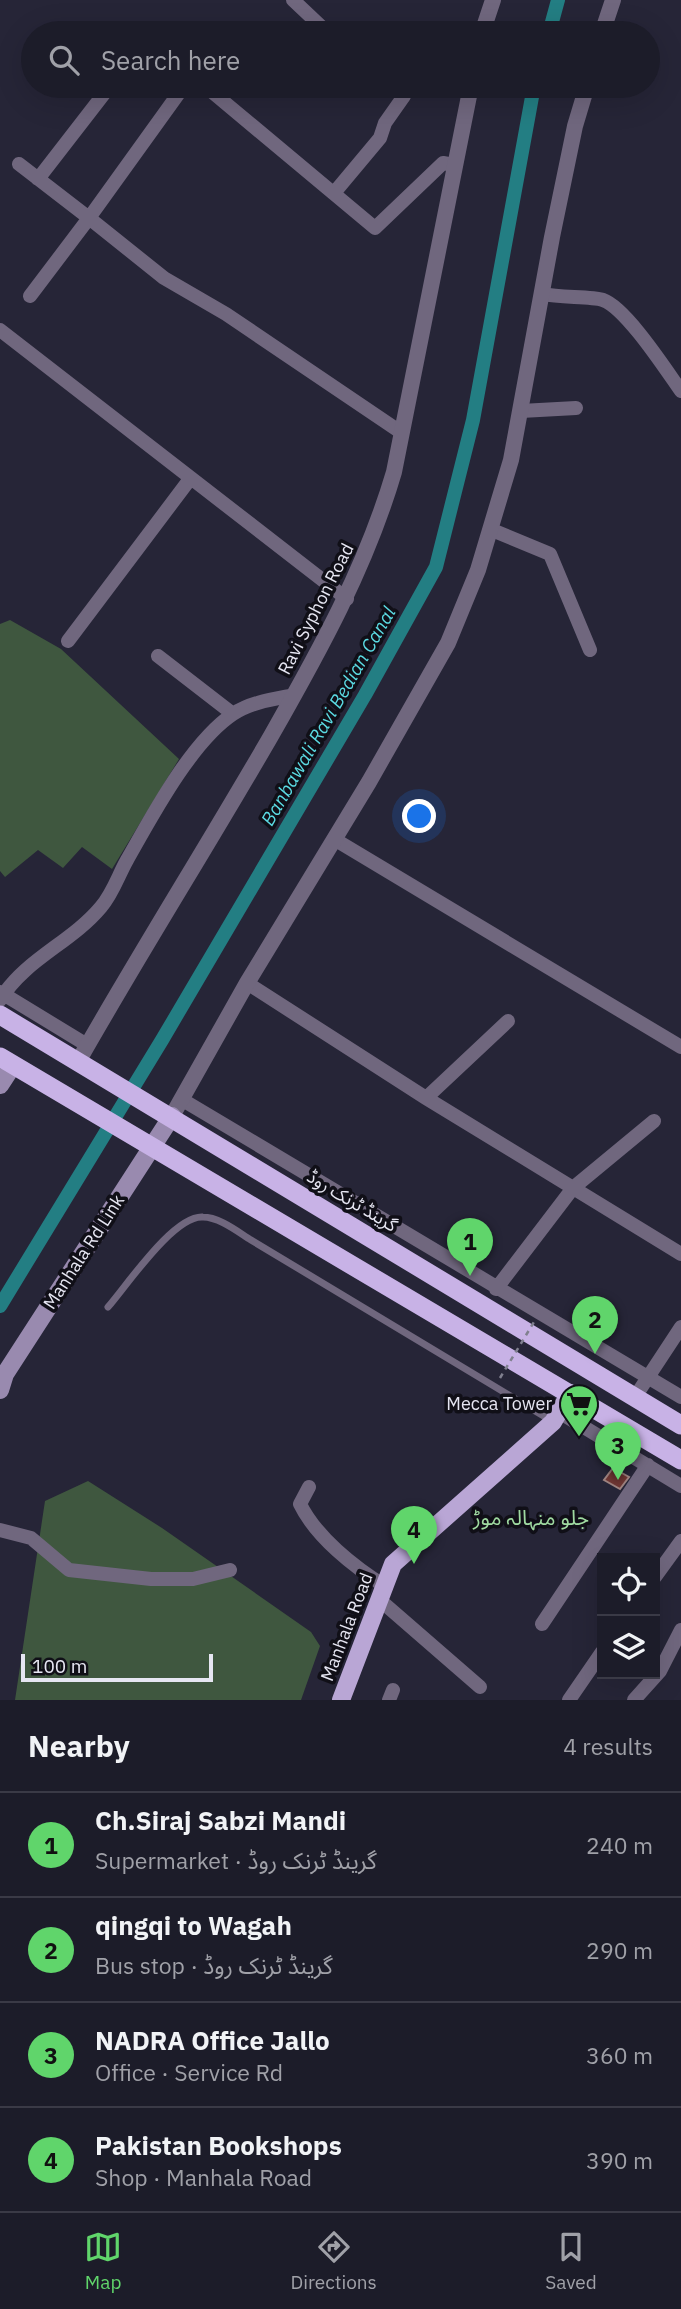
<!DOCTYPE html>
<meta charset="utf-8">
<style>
body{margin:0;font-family:"IBM Plex Sans","Noto Sans Arabic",sans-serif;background:#292935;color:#f1f3f6}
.controls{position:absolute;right:21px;bottom:21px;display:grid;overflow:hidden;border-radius:0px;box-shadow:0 7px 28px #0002}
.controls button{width:63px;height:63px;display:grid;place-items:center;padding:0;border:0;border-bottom:2px solid #3a3a46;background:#1c1c29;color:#f1f3f6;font:35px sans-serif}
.scale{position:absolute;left:21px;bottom:18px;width:192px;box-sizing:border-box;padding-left:7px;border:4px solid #e6e6f2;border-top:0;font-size:19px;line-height:24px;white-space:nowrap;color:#e6e6f2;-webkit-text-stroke:5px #100f17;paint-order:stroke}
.you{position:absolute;left:420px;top:817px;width:24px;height:24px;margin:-18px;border:5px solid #fff;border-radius:50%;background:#1a73e8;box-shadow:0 0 0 10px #1a73e833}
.badge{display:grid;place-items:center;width:46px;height:46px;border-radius:50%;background:#60d56b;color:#111;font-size:23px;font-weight:700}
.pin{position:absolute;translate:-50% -58px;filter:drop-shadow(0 2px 4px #0008)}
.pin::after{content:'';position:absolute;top:37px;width:24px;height:21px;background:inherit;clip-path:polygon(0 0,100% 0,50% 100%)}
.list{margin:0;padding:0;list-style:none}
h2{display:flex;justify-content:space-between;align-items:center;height:91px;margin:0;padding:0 28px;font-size:30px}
h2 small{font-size:23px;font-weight:400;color:#a0a1a8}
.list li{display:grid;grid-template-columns:46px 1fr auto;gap:21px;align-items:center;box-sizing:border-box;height:105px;padding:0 28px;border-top:2px solid #3a3a46}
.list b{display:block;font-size:26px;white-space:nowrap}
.list p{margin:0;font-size:23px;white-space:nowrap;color:#a0a1a8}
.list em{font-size:23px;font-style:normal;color:#a0a1a8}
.icon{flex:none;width:38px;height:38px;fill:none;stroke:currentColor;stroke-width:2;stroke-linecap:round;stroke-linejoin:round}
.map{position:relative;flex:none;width:681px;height:1700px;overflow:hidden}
.search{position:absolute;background:#1c1c29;box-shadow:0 7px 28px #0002;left:21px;right:21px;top:21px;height:77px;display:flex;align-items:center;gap:18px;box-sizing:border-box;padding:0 24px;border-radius:38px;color:#a0a1a8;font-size:26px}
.sheet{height:511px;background:#1c1c29}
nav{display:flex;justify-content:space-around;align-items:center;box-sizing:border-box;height:98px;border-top:2px solid #3a3a46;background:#1c1c29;font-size:19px;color:#a0a1a8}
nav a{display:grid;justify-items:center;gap:4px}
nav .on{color:#60d56b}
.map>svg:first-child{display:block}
.green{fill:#3f573f}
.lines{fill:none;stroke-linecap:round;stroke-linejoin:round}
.canal{stroke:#237e83;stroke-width:14}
.building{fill:#703734;stroke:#9e8380;stroke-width:2}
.service{stroke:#70677e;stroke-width:7}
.minor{stroke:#70677e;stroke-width:14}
.tertiary{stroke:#70677e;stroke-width:16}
.secondary{stroke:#998aaf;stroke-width:18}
.primary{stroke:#b9a6d5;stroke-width:18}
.trunk{stroke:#c8b2e6;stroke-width:19}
.path-bridge{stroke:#80808f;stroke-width:2.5;stroke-dasharray:5 5;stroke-linecap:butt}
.labels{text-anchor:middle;stroke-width:7;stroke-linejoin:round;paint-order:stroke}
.street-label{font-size:18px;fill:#e6e6f2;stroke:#100f17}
.poi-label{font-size:18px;fill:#e6e6f2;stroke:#100f17;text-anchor:end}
.water-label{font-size:19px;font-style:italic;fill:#5bdae2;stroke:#100f17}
.quarter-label{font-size:21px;fill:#9fdaa1;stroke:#100f17}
</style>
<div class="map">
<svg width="681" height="1700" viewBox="0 0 681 1700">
<rect width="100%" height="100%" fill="#262537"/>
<path class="green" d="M 10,620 L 61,649 L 179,759 L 112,869 L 82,847 L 63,868 L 38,850 L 5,877 L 0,871 L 0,624 Z
M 88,1481 L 162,1528 L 311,1632 L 320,1646 L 301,1700 L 15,1700 L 45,1501 Z"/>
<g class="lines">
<path class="canal" d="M 549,33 L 558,0
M 0,1306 L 162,1040 L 365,695 L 436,567 L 473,420 L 534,86"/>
</g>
<path class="building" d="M 613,1468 L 629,1477 L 620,1489 L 604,1480 Z"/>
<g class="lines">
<path class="service" d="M 108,1307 C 128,1284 174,1215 203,1217 C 219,1217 238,1232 251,1240 L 552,1421"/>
<path class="minor" d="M 293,0 L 328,33
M 184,86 L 89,218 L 164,278 L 226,314 L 402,433
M 205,86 L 375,228 L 443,163 L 454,165
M 19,164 L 89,218 L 30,296
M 38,179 L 110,86
M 334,193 L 380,138 L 385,123 L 404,96 L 404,86
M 543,294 C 560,298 591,296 603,300 C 626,308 666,370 681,391
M 0,330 L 347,599
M 521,411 L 576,408
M 492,530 L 550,554 L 590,650
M 68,641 L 190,479
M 158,656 L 233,714
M 334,839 L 681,1047
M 247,983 L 426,1098 L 681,1254
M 0,992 L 87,1045
M 0,1000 C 25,959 71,943 101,907 C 113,893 118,876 127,860 C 152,816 191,742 233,714 C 251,702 274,699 294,695
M 426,1098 L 508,1021
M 181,1099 L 681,1397
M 496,1289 L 573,1188 L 654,1121
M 635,1397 L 681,1327
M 559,1412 L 681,1486
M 309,1487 L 300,1504 C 316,1537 354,1567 386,1587
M 0,1530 L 31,1538 L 69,1570 L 151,1579 L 193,1579 L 230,1570
M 655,1577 L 681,1541
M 381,1601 L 480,1687
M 542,1624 L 648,1465
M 389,1700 L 393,1690
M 569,1700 L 602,1652
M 634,1700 L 660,1671 L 681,1630"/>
<path class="tertiary" d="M 482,33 L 493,0
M 602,33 L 613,0
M 79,1060 C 141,951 208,845 271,736 C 320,650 366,567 394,472 L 471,86
M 172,1116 L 247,983 L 369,782 L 448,643 L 478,570 L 511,460 L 552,237 L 575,126 L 587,86"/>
<path class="secondary" d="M 0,1085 L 13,1065
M 0,1390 L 5,1374 L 172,1116"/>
<path class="primary" d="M 341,1700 L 393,1564 L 553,1422 L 570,1393"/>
<path class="trunk" d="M 0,1015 L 681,1425
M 0,1057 L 681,1460"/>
<path class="path-bridge" d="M 500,1378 L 534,1322"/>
</g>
<defs>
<symbol id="supermarket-pin" viewBox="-11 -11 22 30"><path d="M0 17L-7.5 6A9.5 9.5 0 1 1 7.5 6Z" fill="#60d56b" stroke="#100f17"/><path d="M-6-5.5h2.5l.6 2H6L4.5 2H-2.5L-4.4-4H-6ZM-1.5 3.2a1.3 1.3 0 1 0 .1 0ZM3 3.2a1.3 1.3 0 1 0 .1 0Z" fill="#111"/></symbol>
</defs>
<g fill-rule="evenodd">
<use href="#supermarket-pin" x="557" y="1382" width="44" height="60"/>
</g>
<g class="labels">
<g class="street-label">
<text transform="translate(316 609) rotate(-63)" y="6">Ravi Syphon Road</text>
<text transform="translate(352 1201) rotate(31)" y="6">گرینڈ ٹرنک روڈ</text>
<text transform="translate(84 1252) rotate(-57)" y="6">Manhala Rd Link</text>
<text transform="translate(347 1627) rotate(-69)" y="6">Manhala Road</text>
</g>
<g class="poi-label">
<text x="552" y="1410">Mecca Tower</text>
</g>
<g class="water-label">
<text transform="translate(328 716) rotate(-60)" y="7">Banbawali Ravi Bedian Canal</text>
</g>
<g class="quarter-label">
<text x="531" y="1525">جلو منہالہ موڑ</text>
</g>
</g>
</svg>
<div class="controls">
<button><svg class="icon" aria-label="locate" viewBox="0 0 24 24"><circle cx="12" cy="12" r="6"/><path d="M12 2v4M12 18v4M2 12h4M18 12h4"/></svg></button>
<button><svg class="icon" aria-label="layers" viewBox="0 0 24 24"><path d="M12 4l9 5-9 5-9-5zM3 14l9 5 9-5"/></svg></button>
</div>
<div class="scale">100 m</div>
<div class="you"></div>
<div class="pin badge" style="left:470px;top:1276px">1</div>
<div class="pin badge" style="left:595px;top:1354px">2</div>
<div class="pin badge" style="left:618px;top:1480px">3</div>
<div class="pin badge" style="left:414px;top:1564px">4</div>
<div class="search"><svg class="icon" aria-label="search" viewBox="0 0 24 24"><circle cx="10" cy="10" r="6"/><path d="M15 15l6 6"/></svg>Search here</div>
</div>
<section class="sheet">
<h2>Nearby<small>4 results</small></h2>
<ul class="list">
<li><span class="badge">1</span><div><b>Ch.Siraj Sabzi Mandi</b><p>Supermarket · گرینڈ ٹرنک روڈ</p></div><em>240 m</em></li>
<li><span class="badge">2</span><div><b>qingqi to Wagah</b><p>Bus stop · گرینڈ ٹرنک روڈ</p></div><em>290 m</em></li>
<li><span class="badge">3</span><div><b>NADRA Office Jallo</b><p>Office · Service Rd</p></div><em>360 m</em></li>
<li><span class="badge">4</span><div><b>Pakistan Bookshops</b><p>Shop · Manhala Road</p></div><em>390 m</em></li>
</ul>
</section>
<nav>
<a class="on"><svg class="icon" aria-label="map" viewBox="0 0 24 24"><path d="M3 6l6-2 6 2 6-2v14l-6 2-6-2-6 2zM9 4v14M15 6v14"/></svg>Map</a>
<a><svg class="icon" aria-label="directions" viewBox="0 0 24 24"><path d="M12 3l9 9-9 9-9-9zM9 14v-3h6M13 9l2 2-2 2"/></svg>Directions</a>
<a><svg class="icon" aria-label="saved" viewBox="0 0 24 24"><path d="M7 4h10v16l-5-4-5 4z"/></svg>Saved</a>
</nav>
